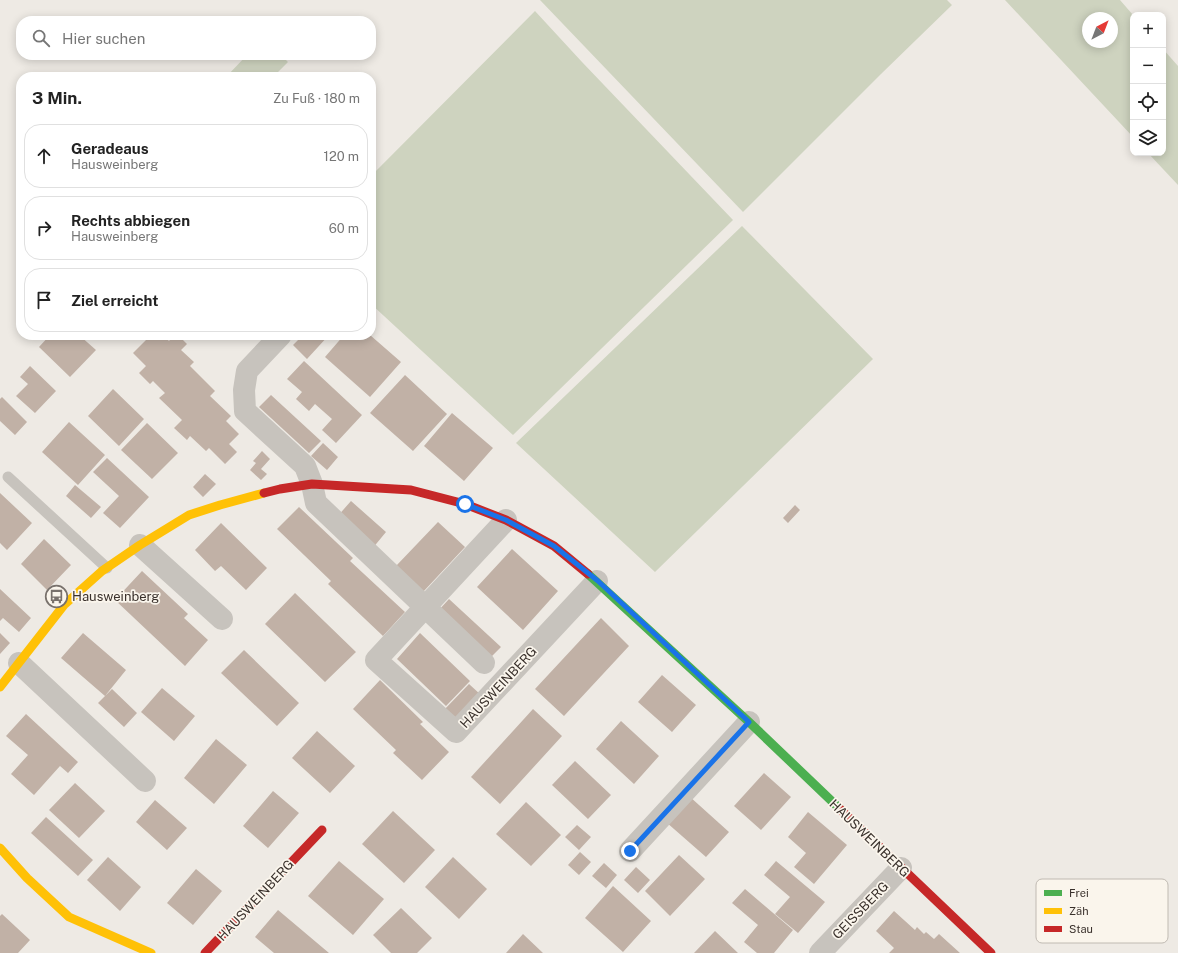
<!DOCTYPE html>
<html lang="de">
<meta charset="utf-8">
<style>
body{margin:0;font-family:"Public Sans",sans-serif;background:#f2f2f2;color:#222}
.controls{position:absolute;right:12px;top:12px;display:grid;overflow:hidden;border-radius:8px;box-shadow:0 2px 10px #0003}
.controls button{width:36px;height:36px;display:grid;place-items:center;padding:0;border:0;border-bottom:1px solid #e0e0e0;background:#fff;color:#222;font:20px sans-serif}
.compass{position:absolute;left:1082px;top:12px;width:36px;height:36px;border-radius:50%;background:#fff;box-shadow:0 2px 10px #0003;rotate:42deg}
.stop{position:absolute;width:12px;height:12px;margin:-9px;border:3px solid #1a73e8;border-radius:50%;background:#fff}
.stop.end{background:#1a73e8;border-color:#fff;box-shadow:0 1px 4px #0008}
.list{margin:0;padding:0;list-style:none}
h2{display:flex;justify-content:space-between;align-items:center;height:52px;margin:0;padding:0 16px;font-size:17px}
h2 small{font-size:13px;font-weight:400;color:#767676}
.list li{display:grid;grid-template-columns:26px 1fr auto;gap:12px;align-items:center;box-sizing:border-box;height:64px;margin:0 8px 8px;padding:0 8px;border:1px solid #e0e0e0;border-radius:16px}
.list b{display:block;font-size:15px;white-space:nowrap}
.list p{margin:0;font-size:13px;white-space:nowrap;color:#767676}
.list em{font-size:13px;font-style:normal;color:#767676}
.icon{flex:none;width:22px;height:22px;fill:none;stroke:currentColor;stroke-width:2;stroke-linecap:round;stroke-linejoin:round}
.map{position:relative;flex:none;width:1178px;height:953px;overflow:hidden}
.search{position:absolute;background:#fff;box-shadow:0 2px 10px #0003;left:16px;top:16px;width:360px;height:44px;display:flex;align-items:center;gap:10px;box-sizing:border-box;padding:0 14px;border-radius:16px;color:#767676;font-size:15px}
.panel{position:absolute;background:#fff;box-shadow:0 2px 10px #0003;left:16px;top:72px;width:360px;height:268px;border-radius:16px}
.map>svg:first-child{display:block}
.green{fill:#ced3bf;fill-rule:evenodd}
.building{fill:#c1b1a6}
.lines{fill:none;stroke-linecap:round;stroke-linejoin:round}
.lane{stroke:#c7c3bd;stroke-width:11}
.street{stroke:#c7c3bd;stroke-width:22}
.fast{stroke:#4caf50;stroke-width:9}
.slow{stroke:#ffc107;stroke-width:9}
.jam{stroke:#c62828;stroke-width:9}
.route{stroke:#1a73e8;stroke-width:5}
.labels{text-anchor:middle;stroke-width:3.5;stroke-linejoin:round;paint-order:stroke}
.poi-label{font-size:13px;fill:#39302b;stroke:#faf5ec;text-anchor:start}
.street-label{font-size:13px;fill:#39302b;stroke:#faf5ec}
.key{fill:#faf5ec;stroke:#c0bab2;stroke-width:1}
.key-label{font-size:11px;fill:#39302b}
</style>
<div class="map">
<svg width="1178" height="953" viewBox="0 0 1178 953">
<rect width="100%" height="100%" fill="#eeeae4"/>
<path class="green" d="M 540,0 L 947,0 L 952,5 L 881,74 L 743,212 Z
M 1005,0 L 1120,0 L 1133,15 L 1133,137 ZM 1088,18 L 1112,18 L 1112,42 L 1088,42 Z
M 535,11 L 582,62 L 733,220 L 513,435 L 371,304 L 371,176 Z
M 1163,49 L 1178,66 L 1178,185 L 1148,153 L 1163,153 Z
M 247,55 L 281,55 L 288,62 L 273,77 L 226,77 Z
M 742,226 L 873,359 L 655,572 L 516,443 Z"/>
<path class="building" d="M 50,335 L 79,335 L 96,350 L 70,377 L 39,347 Z
M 151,335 L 163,335 L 169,341 L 174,335 L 178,335 L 187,344 L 181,350 L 194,362 L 190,366 L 215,391 L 210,396 L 231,416 L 226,421 L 239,434 L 229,444 L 237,452 L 225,464 L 209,448 L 206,451 L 190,436 L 187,440 L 174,428 L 182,420 L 159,398 L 165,393 L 153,381 L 150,384 L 139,373 L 146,366 L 133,353 Z
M 303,335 L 329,335 L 307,359 L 293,345 Z
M 344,335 L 370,335 L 401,362 L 370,397 L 325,357 Z
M 304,361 L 362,415 L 336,443 L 322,430 L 332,419 L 315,404 L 309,411 L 296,399 L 302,392 L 287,379 Z
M 30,366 L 56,391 L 35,413 L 16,396 L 28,384 L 20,377 Z
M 405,375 L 447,414 L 413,451 L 370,413 Z
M 113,389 L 144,419 L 119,446 L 88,416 Z
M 271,395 L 321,441 L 309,453 L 259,407 Z
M 2,397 L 27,422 L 15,435 L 0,421 L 0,399 Z
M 452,413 L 493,448 L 464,481 L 424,446 Z
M 69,422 L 105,455 L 78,485 L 42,452 Z
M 147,423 L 178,453 L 152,479 L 121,450 Z
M 323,443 L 338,457 L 327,470 L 311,456 Z
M 262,451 L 270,459 L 261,469 L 267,474 L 261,480 L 250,470 L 256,463 L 253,461 Z
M 107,458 L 149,497 L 120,528 L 103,513 L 119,496 L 93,472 Z
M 205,474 L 216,484 L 203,497 L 193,487 Z
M 75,485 L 101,507 L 91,518 L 66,496 Z
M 0,493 L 32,523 L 7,550 L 0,543 Z
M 351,501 L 386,532 L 372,549 L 336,518 Z
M 795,505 L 800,510 L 788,523 L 783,518 Z
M 299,507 L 353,558 L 350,561 L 405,612 L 383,636 L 328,584 L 331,581 L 277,529 Z
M 438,522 L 465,547 L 423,592 L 396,566 Z
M 221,523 L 267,568 L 246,590 L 221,566 L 215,571 L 195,550 Z
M 44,539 L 71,565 L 47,590 L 21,564 Z
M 512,549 L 558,591 L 523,630 L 477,587 Z
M 142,571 L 188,614 L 184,618 L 208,640 L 185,666 L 115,600 Z
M 0,589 L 31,618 L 19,632 L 3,618 L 0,621 Z
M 295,593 L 356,652 L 325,682 L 265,624 Z
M 449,599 L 501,647 L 489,659 L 438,611 Z
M 601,618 L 629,646 L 564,716 L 535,689 Z
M 0,633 L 10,643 L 0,654 Z
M 83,633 L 126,670 L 105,696 L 61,658 Z
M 420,633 L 470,681 L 446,706 L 397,659 Z
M 244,650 L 299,703 L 277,726 L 221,673 Z
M 662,675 L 696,705 L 672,732 L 638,702 Z
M 380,680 L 423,722 L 420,724 L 449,752 L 422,780 L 393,753 L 396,750 L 353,709 Z
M 469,684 L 481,695 L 456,722 L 443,711 Z
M 162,688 L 195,716 L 174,741 L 141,712 Z
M 112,689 L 137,713 L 124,727 L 98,703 Z
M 533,709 L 562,736 L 500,804 L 471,777 Z
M 26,714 L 78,762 L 68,773 L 60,766 L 34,795 L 11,774 L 28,755 L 6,736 Z
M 621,721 L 659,756 L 634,784 L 596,749 Z
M 317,731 L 355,766 L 330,793 L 292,758 Z
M 216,739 L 247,765 L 214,804 L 184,778 Z
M 575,761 L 611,795 L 588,819 L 552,785 Z
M 764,773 L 791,797 L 761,830 L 734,806 Z
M 75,783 L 105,811 L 79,838 L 49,810 Z
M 273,791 L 299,813 L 268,848 L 243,826 Z
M 689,796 L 729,832 L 706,857 L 666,822 Z
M 155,800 L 187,828 L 167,850 L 136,822 Z
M 526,802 L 561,835 L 531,866 L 496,834 Z
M 393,811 L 435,850 L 404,883 L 362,844 Z
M 808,812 L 847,845 L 814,884 L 794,867 L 806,853 L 788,837 Z
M 46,817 L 93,860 L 78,876 L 31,833 Z
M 577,825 L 591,837 L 579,850 L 565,837 Z
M 580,852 L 591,862 L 579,875 L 568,865 Z
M 679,855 L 705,879 L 670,916 L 645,891 Z
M 108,857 L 141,887 L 120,911 L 87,880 Z
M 453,857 L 487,889 L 459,919 L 425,887 Z
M 339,861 L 384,899 L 353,935 L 308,896 Z
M 776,861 L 825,902 L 798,933 L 775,914 L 790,897 L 764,875 Z
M 604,863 L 617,875 L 606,888 L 592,876 Z
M 636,867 L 650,880 L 638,893 L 624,880 Z
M 196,869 L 222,891 L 193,925 L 167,903 Z
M 613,886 L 651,921 L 623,952 L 585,918 Z
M 745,889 L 793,930 L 774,953 L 757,953 L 744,942 L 758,925 L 732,903 Z
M 401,908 L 432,938 L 417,953 L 391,953 L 373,935 Z
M 278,910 L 329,953 L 274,953 L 255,937 Z
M 894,911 L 915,930 L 917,927 L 924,934 L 926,932 L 934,939 L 939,934 L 960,953 L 889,953 L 894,948 L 876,931 Z
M 2,914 L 30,940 L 18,953 L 0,953 L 0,916 Z
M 715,931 L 738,953 L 694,953 Z
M 523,934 L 543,953 L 506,953 Z"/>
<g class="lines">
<path class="lane" d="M 8,477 L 107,568"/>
<path class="street" d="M 281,335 L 247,371 L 244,390 L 245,411 L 305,466 L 312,484 L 316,503 L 484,663
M 506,520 L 376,660 L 456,732 L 597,581
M 140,545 L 222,619
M 19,663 L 145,781
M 630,851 L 749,722
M 820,953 L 901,868"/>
<path class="fast" d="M 588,574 L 749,722 L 840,809"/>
<path class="slow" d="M 0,687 L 64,605 L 102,571 L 140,545 L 189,515 L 220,505 L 264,493
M 0,848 L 27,878 L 69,917 L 151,953"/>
<path class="jam" d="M 264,493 L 280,489 L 312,484 L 411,490 L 465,504 L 506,520 L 554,546 L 588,574
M 840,809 L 991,953
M 205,953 L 322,830"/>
</g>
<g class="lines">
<path class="route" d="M 465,504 L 506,520 L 554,546 L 598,581 L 749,722 L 630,851"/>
</g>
<defs>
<symbol id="bus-ring" viewBox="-11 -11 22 22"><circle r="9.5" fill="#faf5ec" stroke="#78716c" stroke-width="1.5"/><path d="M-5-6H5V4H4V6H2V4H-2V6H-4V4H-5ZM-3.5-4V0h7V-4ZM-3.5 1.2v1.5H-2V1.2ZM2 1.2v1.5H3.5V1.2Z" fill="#78716c"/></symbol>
</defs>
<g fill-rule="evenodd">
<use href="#bus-ring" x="44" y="584" width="25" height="25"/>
</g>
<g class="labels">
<g class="poi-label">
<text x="72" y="601">Hausweinberg</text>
</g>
<g class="street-label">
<text transform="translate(498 687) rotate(-47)" y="5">HAUSWEINBERG</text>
<text transform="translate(870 838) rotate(44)" y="5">HAUSWEINBERG</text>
<text transform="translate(255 900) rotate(-47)" y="5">HAUSWEINBERG</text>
<text transform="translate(860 910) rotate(-46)" y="5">GEISSBERG</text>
</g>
</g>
<rect x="1036" y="879" width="132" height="64" rx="6" class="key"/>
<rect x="1044" y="890" width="18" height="6" fill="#4caf50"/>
<rect x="1044" y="908" width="18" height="6" fill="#ffc107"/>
<rect x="1044" y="926" width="18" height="6" fill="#c62828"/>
<g class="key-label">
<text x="1069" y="897">Frei</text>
<text x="1069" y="915">Zäh</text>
<text x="1069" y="933">Stau</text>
</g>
</svg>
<div class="controls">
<button>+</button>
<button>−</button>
<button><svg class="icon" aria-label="locate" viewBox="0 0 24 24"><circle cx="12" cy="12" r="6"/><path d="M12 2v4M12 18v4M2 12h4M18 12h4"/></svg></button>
<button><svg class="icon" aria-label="layers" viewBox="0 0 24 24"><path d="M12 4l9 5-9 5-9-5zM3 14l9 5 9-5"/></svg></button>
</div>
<svg class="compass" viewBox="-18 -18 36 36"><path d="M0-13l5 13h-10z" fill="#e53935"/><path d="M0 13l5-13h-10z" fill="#767676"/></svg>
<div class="stop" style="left:465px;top:504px"></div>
<div class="stop end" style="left:630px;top:851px"></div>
<div class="search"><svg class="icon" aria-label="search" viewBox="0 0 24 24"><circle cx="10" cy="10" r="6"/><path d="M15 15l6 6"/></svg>Hier suchen</div>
<section class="panel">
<h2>3 Min.<small>Zu Fuß · 180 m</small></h2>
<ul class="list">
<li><svg class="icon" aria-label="ahead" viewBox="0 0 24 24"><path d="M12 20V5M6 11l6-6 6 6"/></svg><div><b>Geradeaus</b><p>Hausweinberg</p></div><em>120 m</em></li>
<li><svg class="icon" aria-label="right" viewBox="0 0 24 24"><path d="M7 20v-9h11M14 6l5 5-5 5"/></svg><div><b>Rechts abbiegen</b><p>Hausweinberg</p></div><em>60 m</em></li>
<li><svg class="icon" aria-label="arrive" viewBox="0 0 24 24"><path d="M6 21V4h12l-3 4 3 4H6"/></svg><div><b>Ziel erreicht</b></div></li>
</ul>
</section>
</div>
